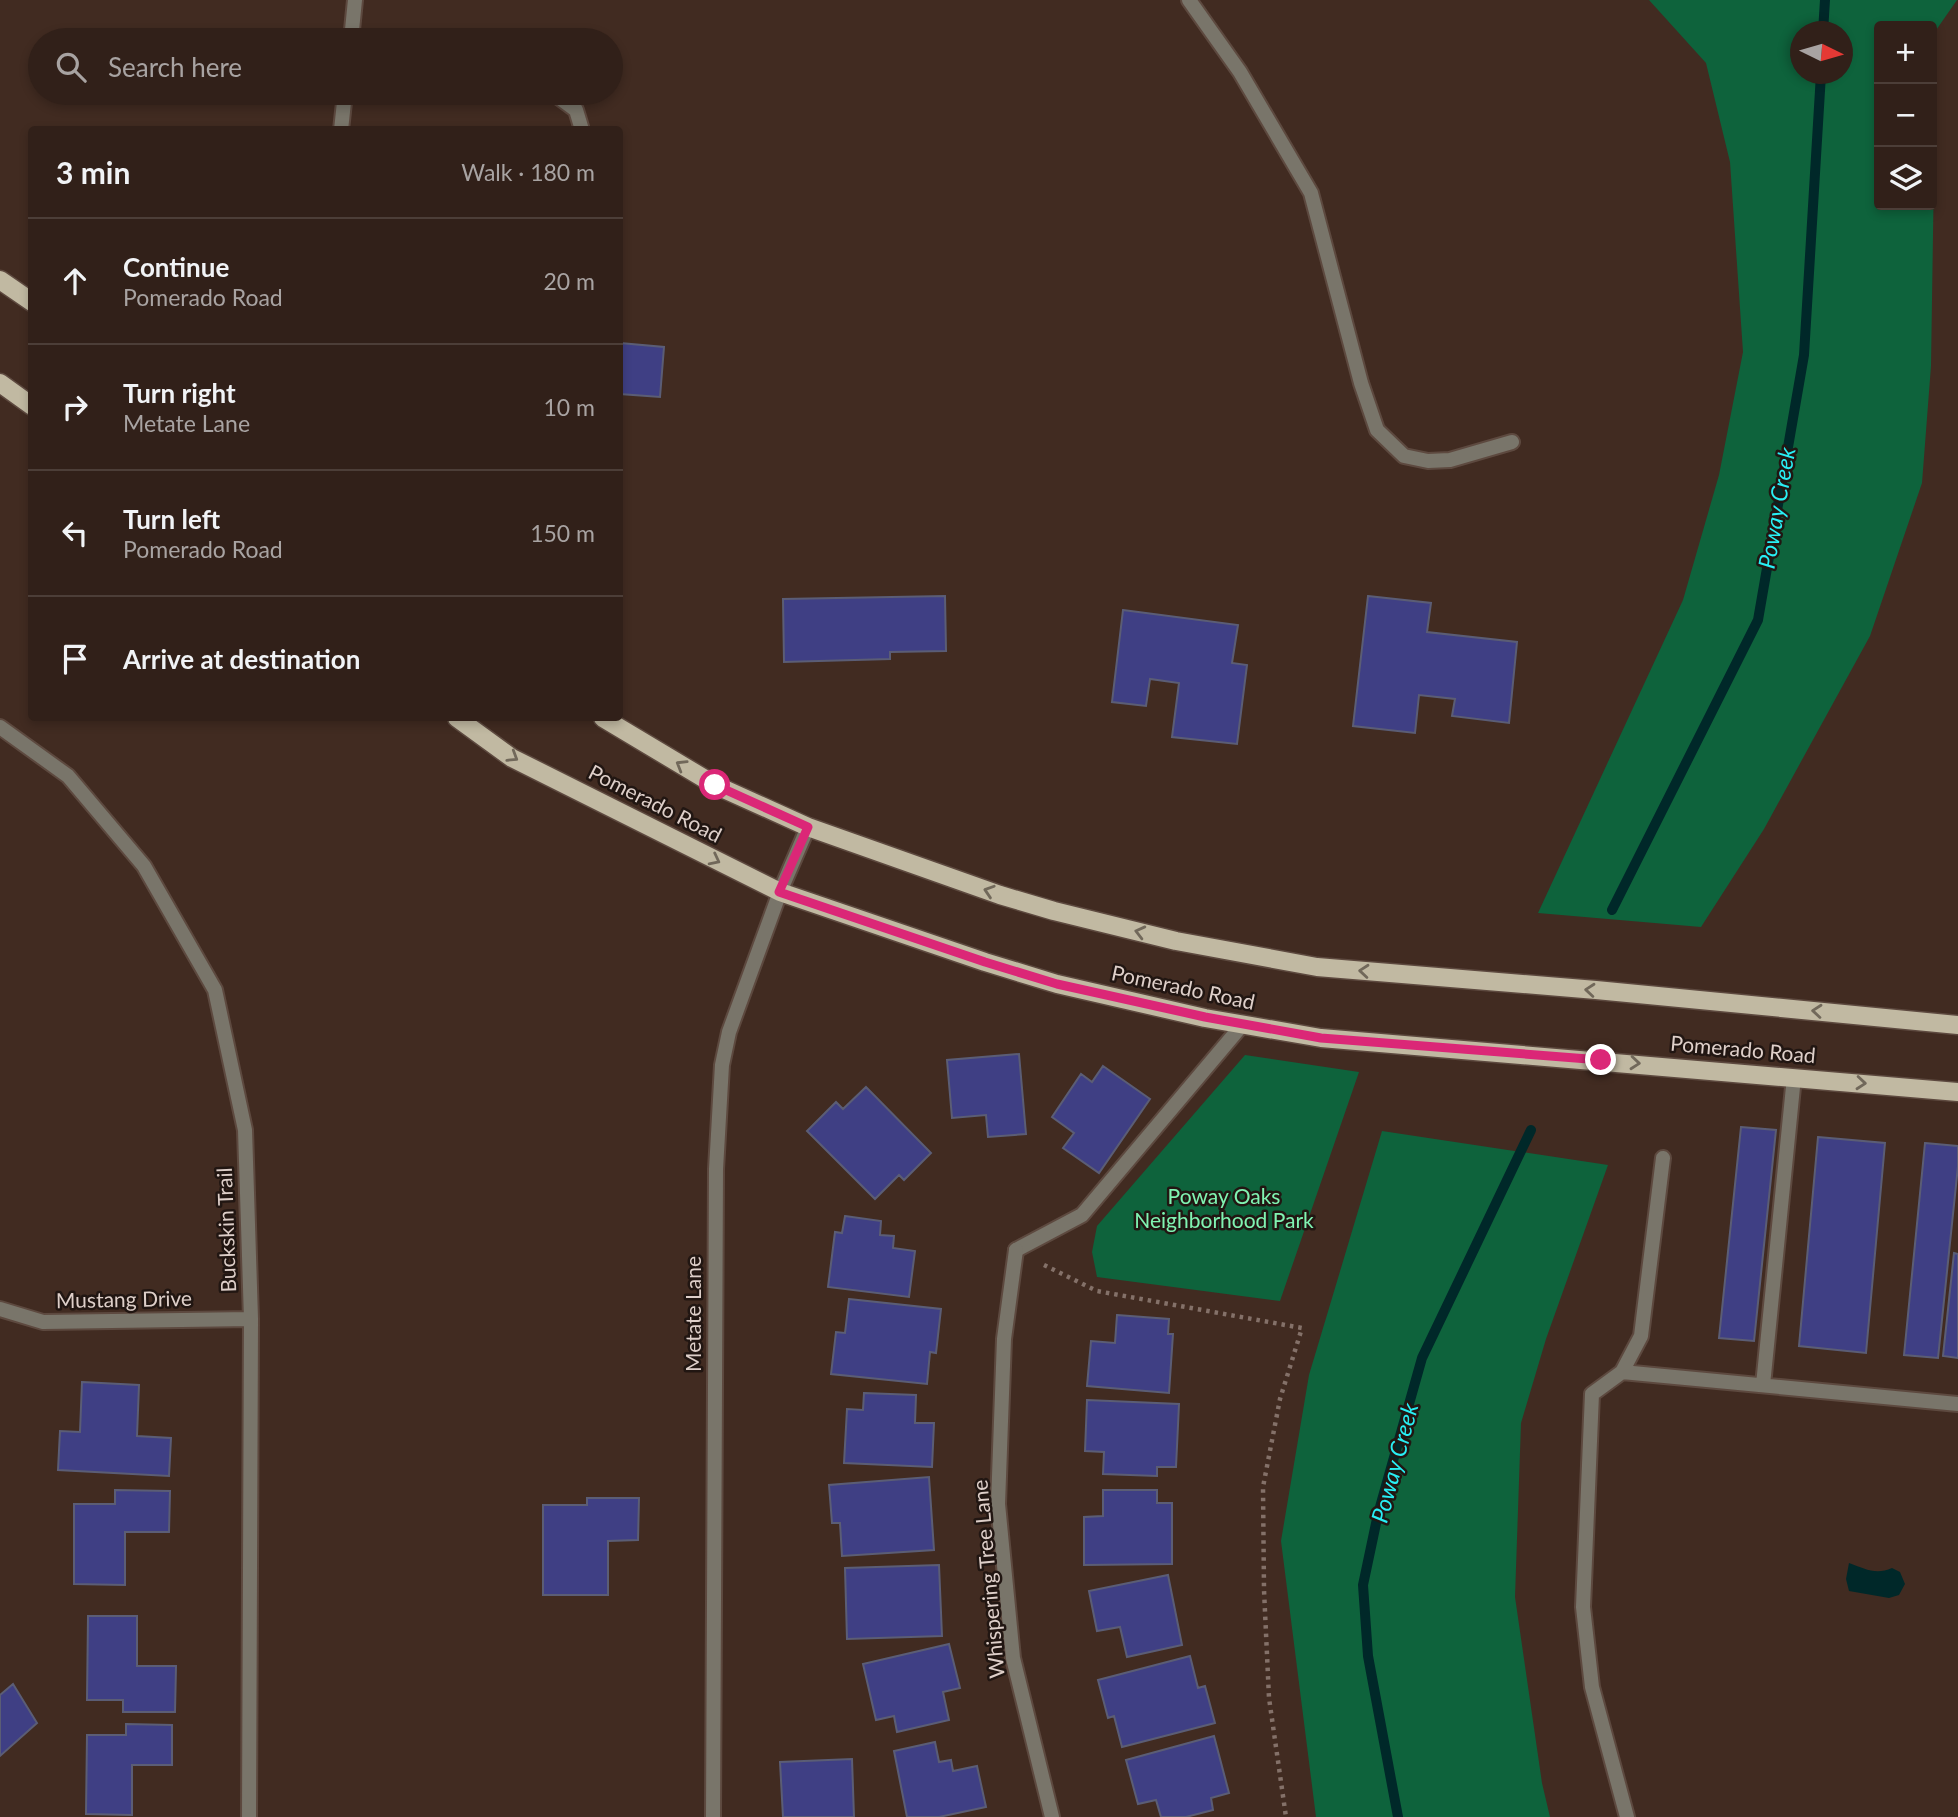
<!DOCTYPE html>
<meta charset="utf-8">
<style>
body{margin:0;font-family:Lato,sans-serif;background:#3d2d26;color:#f1f3f6}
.controls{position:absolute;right:21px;top:21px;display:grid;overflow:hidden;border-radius:7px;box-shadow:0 4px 10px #0003}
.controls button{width:63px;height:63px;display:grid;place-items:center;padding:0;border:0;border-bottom:2px solid #4c3e38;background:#312019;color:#f1f3f6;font:35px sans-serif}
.compass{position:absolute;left:1790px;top:21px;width:63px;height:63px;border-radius:50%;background:#312019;box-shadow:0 4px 10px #0003;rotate:95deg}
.stop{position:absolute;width:21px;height:21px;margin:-16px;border:5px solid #db2777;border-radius:50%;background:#fff}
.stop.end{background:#db2777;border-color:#fff;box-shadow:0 2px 7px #0008}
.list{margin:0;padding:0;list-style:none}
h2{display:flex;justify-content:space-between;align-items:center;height:91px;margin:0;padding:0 28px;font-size:30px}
h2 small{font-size:23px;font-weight:400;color:#a8a3a2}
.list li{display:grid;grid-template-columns:46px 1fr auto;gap:21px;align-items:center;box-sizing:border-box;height:126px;padding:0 28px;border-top:2px solid #4c3e38}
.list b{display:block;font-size:26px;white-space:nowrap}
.list p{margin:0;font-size:23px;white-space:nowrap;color:#a8a3a2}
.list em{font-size:23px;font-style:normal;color:#a8a3a2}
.icon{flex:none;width:38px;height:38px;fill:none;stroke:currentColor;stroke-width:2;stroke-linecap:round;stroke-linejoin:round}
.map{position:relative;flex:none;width:1958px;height:1817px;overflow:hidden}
.search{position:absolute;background:#312019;box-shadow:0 4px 10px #0003;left:28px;top:28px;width:595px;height:77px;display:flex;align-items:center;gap:18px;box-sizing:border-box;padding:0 24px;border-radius:38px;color:#a8a3a2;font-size:26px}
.panel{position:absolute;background:#312019;box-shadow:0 4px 10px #0003;left:28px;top:126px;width:595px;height:595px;border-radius:7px}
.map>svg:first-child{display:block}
.green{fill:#0e633c;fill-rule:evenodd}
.water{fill:#002829}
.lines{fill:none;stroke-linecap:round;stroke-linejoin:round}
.stream{stroke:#002829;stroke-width:10}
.building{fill:#3f3f84;stroke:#5b5d75;stroke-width:2}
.service-casing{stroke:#5d493f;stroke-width:18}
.minor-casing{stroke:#5d493f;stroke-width:18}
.tertiary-casing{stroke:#5d493f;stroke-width:18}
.primary-casing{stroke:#5d493f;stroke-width:21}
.path{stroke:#847169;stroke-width:4.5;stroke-dasharray:3.5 5;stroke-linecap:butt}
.service{stroke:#79756a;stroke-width:14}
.minor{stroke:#79756a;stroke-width:14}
.tertiary{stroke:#79756a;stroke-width:14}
.primary{stroke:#c1b9a2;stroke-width:18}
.oneway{stroke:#71685a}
.route{stroke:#db2777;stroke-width:9}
.labels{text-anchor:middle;stroke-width:5;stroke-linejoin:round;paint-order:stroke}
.street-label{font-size:21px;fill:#decfc9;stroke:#211612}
.park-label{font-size:21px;fill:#80f4b2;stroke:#211612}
.water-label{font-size:23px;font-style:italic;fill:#28eff4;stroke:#211612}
</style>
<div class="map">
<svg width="1958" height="1817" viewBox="0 0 1958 1817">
<rect width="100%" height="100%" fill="#412b21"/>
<path class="green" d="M 1649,0 L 1957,0 L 1932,36 L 1932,26 L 1879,26 L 1879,205 L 1932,205 L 1932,144 L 1934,169 L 1931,366 L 1922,483 L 1870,636 L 1764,829 L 1701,927 L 1538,913 L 1683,600 L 1719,475 L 1743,352 L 1730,162 L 1706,63 ZM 1800,32 L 1842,32 L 1842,74 L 1800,74 Z
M 1245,1055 L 1359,1072 L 1280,1301 L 1097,1277 L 1092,1252 L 1097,1226 Z
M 1382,1131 L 1608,1165 L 1546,1339 L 1521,1423 L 1515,1597 L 1542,1783 L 1550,1817 L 1316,1817 L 1281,1541 L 1309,1375 Z"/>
<path class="water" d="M 1849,1563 C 1865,1569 1876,1575 1892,1568 L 1900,1572 L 1905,1584 L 1899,1595 L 1889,1598 L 1849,1591 L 1846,1579 Z"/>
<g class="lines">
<path class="stream" d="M 1823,32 L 1825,0
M 1612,910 L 1758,620 L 1804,355 L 1821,74
M 1398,1817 L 1368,1656 L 1363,1585 L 1378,1514 L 1422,1358 L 1531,1130"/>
</g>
<path class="building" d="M 620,343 L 664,347 L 660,397 L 620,394 Z
M 945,596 L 946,651 L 890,652 L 890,659 L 784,662 L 783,599 Z
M 1368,596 L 1431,603 L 1427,632 L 1517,642 L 1509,723 L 1452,716 L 1455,699 L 1419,695 L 1415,733 L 1353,726 Z
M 1123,610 L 1238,625 L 1232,663 L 1247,665 L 1237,744 L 1172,737 L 1179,683 L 1150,679 L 1146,706 L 1112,702 Z
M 1019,1054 L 1026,1134 L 988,1137 L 986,1115 L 952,1118 L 947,1060 Z
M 1103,1066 L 1150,1099 L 1099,1173 L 1063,1148 L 1074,1133 L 1052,1117 L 1081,1074 L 1092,1082 Z
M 866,1087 L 931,1153 L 904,1180 L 899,1175 L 875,1199 L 807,1131 L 836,1102 L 843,1109 Z
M 1741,1127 L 1776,1130 L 1754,1341 L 1719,1338 Z
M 1818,1137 L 1885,1143 L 1866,1353 L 1799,1346 Z
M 1925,1143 L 1958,1146 L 1958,1166 L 1938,1358 L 1904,1355 Z
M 845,1216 L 881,1221 L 880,1235 L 894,1236 L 893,1248 L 915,1251 L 909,1297 L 828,1287 L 835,1232 L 842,1233 Z
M 1954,1253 L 1958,1254 L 1958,1358 L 1943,1356 Z
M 849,1299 L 941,1309 L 936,1353 L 930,1352 L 927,1384 L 831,1374 L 836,1332 L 845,1333 Z
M 1117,1315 L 1169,1319 L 1168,1334 L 1173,1334 L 1169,1393 L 1087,1386 L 1091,1341 L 1115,1343 Z
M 82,1382 L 139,1385 L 137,1436 L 171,1438 L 169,1476 L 58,1470 L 60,1431 L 80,1432 Z
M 864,1393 L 916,1395 L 915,1423 L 934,1423 L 932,1467 L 844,1463 L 847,1409 L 863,1410 Z
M 1087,1400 L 1179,1404 L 1176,1467 L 1157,1467 L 1157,1476 L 1103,1474 L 1104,1452 L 1085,1451 Z
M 929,1477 L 934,1550 L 842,1556 L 840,1523 L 832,1523 L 829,1485 Z
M 115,1490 L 170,1491 L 169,1532 L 125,1532 L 125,1585 L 74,1584 L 74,1504 L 115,1504 Z
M 1103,1490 L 1157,1490 L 1157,1503 L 1172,1503 L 1172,1564 L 1084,1565 L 1084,1517 L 1103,1516 Z
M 587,1498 L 639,1498 L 638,1540 L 608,1541 L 608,1595 L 543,1595 L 543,1505 L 587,1505 Z
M 939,1565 L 942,1636 L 847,1639 L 845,1568 Z
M 1168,1575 L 1182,1645 L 1127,1657 L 1120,1627 L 1097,1631 L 1089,1591 Z
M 88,1616 L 137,1616 L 137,1666 L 176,1666 L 175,1712 L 123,1712 L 123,1700 L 87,1700 Z
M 949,1644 L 960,1688 L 943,1692 L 949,1720 L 897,1732 L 894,1716 L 876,1720 L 863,1664 Z
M 1190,1656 L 1198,1688 L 1205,1686 L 1215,1723 L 1122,1747 L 1114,1716 L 1108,1718 L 1098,1680 Z
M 13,1684 L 37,1723 L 0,1756 L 0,1695 Z
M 126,1724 L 172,1725 L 172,1765 L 132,1765 L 132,1815 L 86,1814 L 87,1735 L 126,1735 Z
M 1214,1736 L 1229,1793 L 1211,1798 L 1213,1810 L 1186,1817 L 1161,1817 L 1156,1800 L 1138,1804 L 1126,1760 Z
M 935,1742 L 939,1762 L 951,1760 L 953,1771 L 977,1766 L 986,1807 L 939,1817 L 907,1817 L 894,1751 Z
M 852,1759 L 854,1817 L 783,1817 L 780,1762 Z"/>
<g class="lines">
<defs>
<path id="service" d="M 553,93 L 576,110 L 582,130
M 1663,1158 L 1641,1336 L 1622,1372 L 1958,1404
M 1016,1250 L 1082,1215 L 1243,1024
M 1622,1372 L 1592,1394 L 1583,1607 L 1592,1687 L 1627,1817
M 1763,1385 L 1794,1077"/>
<path id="minor" d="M 1189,0 L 1240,72 L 1311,193 L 1361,383 L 1377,430 L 1404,456 L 1428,461 L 1450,460 L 1512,442
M 351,40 L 355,0
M 341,130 L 345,93
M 0,727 L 68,776 L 144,866 L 215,990 L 245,1130 L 251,1319 L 249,1817
M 1016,1250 L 1004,1339 L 998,1504 L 1013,1658 L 1052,1817
M 0,1309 L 43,1322 L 251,1319"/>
<path id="tertiary" d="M 713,1817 L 716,1169 L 722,1065 L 729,1032 L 780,892 L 808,827"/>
<path id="primary" d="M 0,280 L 32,302
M 0,383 L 32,406
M 457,718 L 512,758 L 780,892 L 985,962 L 1057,984 L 1205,1018 L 1321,1038 L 1958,1092
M 603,718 L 715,785 L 808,827 L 1000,895 L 1054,911 L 1176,941 L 1317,967 L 1596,990 L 1958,1025"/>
</defs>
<use href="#service" class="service-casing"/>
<use href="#minor" class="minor-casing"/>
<use href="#tertiary" class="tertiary-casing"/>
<use href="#primary" class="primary-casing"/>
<path class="path" d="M 1044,1265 L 1097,1291 L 1302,1328 L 1280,1399 L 1263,1487 L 1264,1590 L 1269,1698 L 1286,1817"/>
<use href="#service" class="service"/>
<use href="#minor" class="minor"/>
<use href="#tertiary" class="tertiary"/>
<use href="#primary" class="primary"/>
</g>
<defs><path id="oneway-chevron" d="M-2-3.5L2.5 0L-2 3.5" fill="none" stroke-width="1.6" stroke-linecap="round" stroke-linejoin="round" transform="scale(1.75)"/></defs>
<g class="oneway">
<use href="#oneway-chevron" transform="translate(513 757) rotate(32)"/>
<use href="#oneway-chevron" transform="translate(681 765) rotate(-149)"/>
<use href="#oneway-chevron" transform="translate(715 860) rotate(27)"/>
<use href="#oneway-chevron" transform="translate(989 891) rotate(-162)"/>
<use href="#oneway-chevron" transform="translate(1140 932) rotate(-166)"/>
<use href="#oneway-chevron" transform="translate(1364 971) rotate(-175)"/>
<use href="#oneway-chevron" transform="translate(1590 990) rotate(-175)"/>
<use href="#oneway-chevron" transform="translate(1817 1011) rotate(-175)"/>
<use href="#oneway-chevron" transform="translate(1635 1063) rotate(5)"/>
<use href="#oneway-chevron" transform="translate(1861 1083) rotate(5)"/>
</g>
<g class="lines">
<path class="route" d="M 715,785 L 808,827 L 779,892 L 985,962 L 1057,984 L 1205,1017 L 1321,1038 L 1601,1060"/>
</g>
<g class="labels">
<g class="street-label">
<text transform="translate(655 804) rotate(27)" y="7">Pomerado Road</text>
<text transform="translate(1183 988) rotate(12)" y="7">Pomerado Road</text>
<text transform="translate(1743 1050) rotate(5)" y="7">Pomerado Road</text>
<text transform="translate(227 1230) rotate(-92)" y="7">Buckskin Trail</text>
<text transform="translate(124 1300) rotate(-1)" y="7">Mustang Drive</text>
<text transform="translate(694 1314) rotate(-90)" y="7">Metate Lane</text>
<text transform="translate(989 1579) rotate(-95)" y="7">Whispering Tree Lane</text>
</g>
<g class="park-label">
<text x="1224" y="1204">Poway Oaks<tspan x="1224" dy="24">Neighborhood Park</tspan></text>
</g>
<g class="water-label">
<text transform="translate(1777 508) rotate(-80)" y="8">Poway Creek</text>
<text transform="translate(1395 1463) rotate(-75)" y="8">Poway Creek</text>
</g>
</g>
</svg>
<div class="controls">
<button>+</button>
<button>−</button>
<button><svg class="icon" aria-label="layers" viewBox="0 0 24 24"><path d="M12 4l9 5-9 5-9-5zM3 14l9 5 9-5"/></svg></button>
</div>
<svg class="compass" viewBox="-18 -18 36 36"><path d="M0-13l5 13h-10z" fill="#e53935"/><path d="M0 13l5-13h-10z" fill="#a8a3a2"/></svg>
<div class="stop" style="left:715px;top:785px"></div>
<div class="stop end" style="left:1601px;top:1060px"></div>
<div class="search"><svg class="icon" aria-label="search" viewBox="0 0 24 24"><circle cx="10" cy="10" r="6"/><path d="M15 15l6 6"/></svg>Search here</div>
<section class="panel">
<h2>3 min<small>Walk · 180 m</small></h2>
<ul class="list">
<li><svg class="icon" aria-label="ahead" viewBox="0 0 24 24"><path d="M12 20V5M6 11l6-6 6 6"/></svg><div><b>Continue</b><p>Pomerado Road</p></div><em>20 m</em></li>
<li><svg class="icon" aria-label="right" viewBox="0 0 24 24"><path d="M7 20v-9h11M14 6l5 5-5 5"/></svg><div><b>Turn right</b><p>Metate Lane</p></div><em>10 m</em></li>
<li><svg class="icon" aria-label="left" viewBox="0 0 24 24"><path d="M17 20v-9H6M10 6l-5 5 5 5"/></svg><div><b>Turn left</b><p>Pomerado Road</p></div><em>150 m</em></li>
<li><svg class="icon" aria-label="arrive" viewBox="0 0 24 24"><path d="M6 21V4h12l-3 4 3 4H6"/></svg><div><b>Arrive at destination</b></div></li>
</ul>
</section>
</div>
